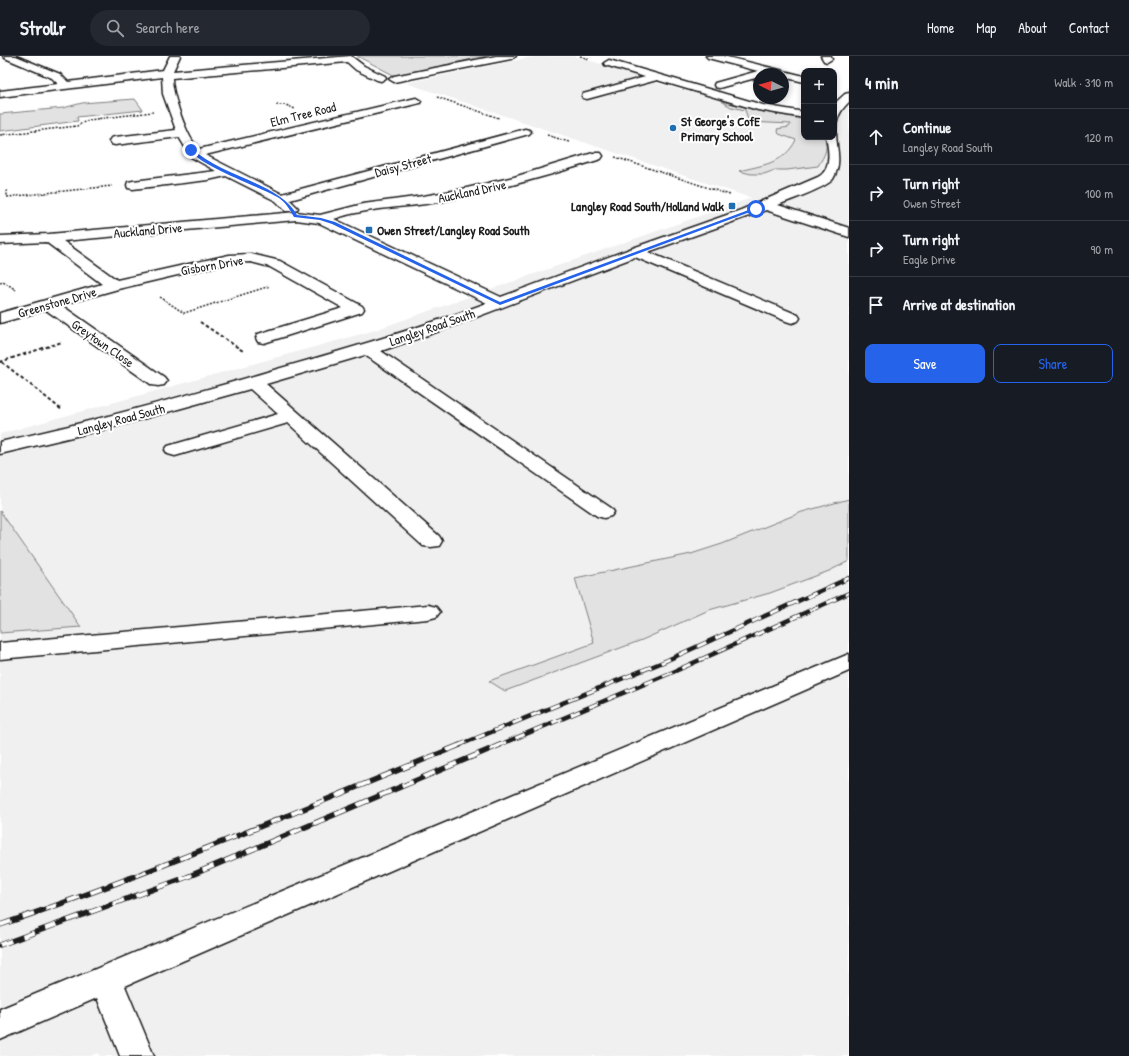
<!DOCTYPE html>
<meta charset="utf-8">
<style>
body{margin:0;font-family:"Patrick Hand",sans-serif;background:#242831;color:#f1f3f6}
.controls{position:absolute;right:12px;top:12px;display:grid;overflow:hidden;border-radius:8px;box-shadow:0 2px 6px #0003}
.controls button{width:36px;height:36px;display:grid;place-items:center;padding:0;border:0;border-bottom:1px solid #363941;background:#171b24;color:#f1f3f6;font:20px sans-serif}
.compass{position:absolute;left:753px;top:12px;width:36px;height:36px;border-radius:50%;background:#171b24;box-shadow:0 2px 6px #0003;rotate:275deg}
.stop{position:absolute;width:12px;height:12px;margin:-9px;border:3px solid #2563eb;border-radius:50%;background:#fff}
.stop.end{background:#2563eb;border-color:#fff;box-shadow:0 1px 4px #0008}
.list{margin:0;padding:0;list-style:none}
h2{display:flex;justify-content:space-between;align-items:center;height:52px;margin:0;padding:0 16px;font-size:17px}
h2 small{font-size:13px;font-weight:400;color:#9ea1a6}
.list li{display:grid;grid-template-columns:26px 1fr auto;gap:12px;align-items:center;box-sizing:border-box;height:56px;padding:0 16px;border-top:1px solid #363941}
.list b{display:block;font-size:15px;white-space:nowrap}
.list p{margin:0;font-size:13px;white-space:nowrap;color:#9ea1a6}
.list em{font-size:13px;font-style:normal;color:#9ea1a6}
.actions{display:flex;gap:8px;padding:12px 16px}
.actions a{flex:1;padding:9px 0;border:1px solid #2563eb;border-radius:8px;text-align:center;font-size:14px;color:#2563eb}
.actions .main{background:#2563eb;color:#fff}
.icon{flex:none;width:22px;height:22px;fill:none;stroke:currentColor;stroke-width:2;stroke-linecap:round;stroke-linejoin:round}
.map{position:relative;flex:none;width:849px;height:1000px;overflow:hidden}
header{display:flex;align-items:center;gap:24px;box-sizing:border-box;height:56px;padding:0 20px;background:#171b24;border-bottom:1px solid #363941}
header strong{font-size:19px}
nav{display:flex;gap:22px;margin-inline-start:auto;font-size:14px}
.search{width:280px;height:36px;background:#242831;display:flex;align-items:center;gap:10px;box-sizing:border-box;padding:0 14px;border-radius:22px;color:#9ea1a6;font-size:15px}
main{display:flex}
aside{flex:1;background:#171b24}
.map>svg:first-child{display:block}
.built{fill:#f0f0f0}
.green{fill:#e2e2e2;stroke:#7f7f7f}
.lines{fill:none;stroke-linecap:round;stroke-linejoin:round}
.minor-casing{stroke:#1c1c1c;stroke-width:3}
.path-far1{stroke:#1c1c1c;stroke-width:1.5;stroke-dasharray:2 1.5;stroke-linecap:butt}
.path{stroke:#1c1c1c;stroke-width:2;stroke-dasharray:3.5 2.5;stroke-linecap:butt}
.minor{fill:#fff;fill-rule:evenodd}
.rail-far1-casing{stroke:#1c1c1c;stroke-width:4.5}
.rail-casing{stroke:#1c1c1c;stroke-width:5.5}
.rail-far1{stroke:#fff;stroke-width:3;stroke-dasharray:10;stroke-linecap:butt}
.rail{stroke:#fff;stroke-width:4;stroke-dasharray:12;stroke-linecap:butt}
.route{fill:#2563eb}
.poi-dot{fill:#1f6fb2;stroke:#fff;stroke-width:1.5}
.labels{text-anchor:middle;stroke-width:4;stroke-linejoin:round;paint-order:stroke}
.far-street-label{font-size:13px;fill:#1c1c1c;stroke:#fff}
.far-poi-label{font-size:13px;font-weight:bold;fill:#1c1c1c;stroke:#fff;text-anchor:start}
</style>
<header>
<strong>Strollr</strong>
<div class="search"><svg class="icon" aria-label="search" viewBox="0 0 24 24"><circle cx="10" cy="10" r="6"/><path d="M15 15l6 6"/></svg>Search here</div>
<nav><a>Home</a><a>Map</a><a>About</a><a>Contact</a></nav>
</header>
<main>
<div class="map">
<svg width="849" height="1000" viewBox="0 0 849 1000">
<rect width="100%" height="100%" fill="#fff"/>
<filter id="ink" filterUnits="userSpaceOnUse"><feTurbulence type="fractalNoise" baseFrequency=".025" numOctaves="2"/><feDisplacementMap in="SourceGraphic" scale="8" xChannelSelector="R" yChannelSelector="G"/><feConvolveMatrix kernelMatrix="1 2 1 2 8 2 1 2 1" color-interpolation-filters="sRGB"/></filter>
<g filter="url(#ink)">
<path class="built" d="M 537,0 L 574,0 L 646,21 L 652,26 L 764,56 L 804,63 L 804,81 L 834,81 L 834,51 L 849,30 L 849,1000 L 100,1000 L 98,997 L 91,1000 L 0,1000 L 0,378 L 372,275 L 751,142 L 406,27 Z"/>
<path class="green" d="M 357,0 L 486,0 L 395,20 Z
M 135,43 L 143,54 L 77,61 L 78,65 L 0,75 L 0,58 L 63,52 L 82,47 Z
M 721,45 L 764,56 L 804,63 L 804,81 L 825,81 C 828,95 825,98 818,110 L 787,114 L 775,114 L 764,118 L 751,118 L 739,115 C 762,109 784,108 796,84 L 779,78 L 777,73 L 789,71 L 791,68 L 749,66 L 745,54 L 731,51 Z
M 849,443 L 849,505 L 829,515 L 770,537 L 709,554 L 642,584 L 505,635 L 489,625 L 594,587 L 575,522 L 691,498 L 722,488 L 802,456 Z
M 0,455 L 81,571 L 0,577 Z"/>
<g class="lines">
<defs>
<path id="minor" d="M 3,0 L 16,0 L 60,18 L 68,26 L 163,14 L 170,0 L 180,0 L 173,15 L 351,0 L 364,10 L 385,20 L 386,22 L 381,25 L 377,24 L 356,14 L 347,6 L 172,22 C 172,38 187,83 199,93 L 416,42 L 421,45 L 420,47 L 205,99 L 282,138 L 525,73 L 529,74 L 531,76 L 529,78 L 290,144 L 298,152 L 296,155 L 286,155 L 276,145 L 226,120 L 208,124 L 133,133 L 128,132 L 127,129 L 128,126 L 133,125 L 216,115 L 191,101 L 179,81 L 115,89 L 111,88 L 109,85 L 111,82 L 115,81 L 176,74 L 163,38 L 162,21 L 0,41 L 0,35 L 58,28 L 52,22 L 5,2 Z
M 496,0 L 516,0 L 511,3 L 394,26 L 389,23 L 394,20 Z
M 706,0 L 723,0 L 804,20 L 804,26 L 783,21 L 783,18 L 759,18 L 759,21 L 719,32 L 715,31 L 714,29 L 715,27 L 758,15 L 708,2 Z
M 821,0 L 831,0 L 832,3 L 827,6 L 824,5 Z
M 609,4 L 763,49 L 804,56 L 804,62 L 758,54 L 657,24 L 587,43 L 583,42 L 582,40 L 583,38 L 645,21 L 605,9 L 604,7 Z
M 849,37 L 849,46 C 821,72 849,97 833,123 C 826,132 790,144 778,149 L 849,172 L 849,181 L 766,154 L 648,196 L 798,259 L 800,262 L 798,265 L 792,267 L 786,265 L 635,201 L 442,274 L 381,295 L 611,452 L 614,456 L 611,460 L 604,462 L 597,460 L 365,299 L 266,328 L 439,480 L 442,485 L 439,490 L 431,491 L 423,490 L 288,367 L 182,398 L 175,400 L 168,398 L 165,394 L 168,390 L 278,358 L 250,333 L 110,372 L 0,398 L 0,386 C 90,366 179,342 267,316 C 341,295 414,274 487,247 L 319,167 L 296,164 L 63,185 L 117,224 L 229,199 L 251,198 L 280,205 L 362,250 L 364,253 L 362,256 L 264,287 L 258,286 L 256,282 L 258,278 L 343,252 L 270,211 L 251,206 L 229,207 L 118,233 L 61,249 L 164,321 L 167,325 L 164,329 L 158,330 L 152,329 L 46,254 L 0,267 L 0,257 L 102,228 L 46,186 L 0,188 L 0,180 L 49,178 L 296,156 L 320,159 L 363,148 L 423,140 L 458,134 L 514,121 L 593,97 L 601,97 L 603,100 L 601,103 C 548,120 494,135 439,146 C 405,152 368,151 334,163 L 501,241 L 630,193 L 741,154 L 818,121 C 832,114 829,94 826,81 L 834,81 L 834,48 L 845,38 Z
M 428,549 L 436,551 L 440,556 L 436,561 L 428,563 L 0,603 L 0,587 Z
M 849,598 L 849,615 L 125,930 L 154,1000 L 120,1000 L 97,942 L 0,984 L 0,953 Z"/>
</defs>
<use href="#minor" class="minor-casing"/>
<path class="path-far1" d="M 580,0 L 589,3
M 437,41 L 499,62
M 276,49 L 286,49 L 295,53
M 0,79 L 77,70 L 88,64 L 153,56
M 547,79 L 569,86
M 615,101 L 730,139
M 7,134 L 7,141 L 112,130
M 0,226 L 3,225 L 16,234
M 160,241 L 184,257 L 270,230"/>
<path class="path" d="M 200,266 L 243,295
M 0,306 L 62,286
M 2,306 L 62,354"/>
<use href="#minor" class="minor"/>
<defs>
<path id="rail-far1" d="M 457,690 L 663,606 L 849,522
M 497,690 L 673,616 L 849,537"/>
<path id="rail" d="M 0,869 C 156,816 307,751 460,689
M 0,889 L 187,821 L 500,689"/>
</defs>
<use href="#rail-far1" class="rail-far1-casing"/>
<use href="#rail" class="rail-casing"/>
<use href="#rail-far1" class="rail-far1"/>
<use href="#rail" class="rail"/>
</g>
</g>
<path class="route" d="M 190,93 L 193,93 C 220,120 280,127 297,159 L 321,162 L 335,166 L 500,246 L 754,152 L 758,153 L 500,249 L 332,168 L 320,164 L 294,161 C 290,154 286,147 279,142 C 261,131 196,109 190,93 Z"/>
<g class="poi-dot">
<circle cx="673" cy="72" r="4"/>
<rect x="728" y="146" width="8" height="8" rx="2"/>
<rect x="365" y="170" width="8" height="8" rx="2"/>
</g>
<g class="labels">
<g class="far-street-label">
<text transform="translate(303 58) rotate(-14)" y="5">Elm Tree Road</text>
<text transform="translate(403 109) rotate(-15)" y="5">Daisy Street</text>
<text transform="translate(472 135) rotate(-12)" y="5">Auckland Drive</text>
<text transform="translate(148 174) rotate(-5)" y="5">Auckland Drive</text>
<text transform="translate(212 209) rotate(-10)" y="5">Gisborn Drive</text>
<text transform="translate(57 246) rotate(-16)" y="5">Greenstone Drive</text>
<text transform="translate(432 271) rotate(-19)" y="5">Langley Road South</text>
<text transform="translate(103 287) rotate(35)" y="5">Greytown Close</text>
<text transform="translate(121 363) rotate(-15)" y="5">Langley Road South</text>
</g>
<g class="far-poi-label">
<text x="681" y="70">St George's CofE<tspan x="681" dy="15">Primary School</tspan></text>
<text x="724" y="155" text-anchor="end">Langley Road South/Holland Walk</text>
<text x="377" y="179">Owen Street/Langley Road South</text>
</g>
</g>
</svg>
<div class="controls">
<button>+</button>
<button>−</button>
</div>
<svg class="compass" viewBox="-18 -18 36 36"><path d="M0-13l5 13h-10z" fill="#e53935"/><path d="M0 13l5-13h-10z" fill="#9ea1a6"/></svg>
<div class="stop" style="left:756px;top:153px"></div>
<div class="stop end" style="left:191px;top:94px"></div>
</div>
<aside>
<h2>4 min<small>Walk · 310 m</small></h2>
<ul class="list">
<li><svg class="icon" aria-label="ahead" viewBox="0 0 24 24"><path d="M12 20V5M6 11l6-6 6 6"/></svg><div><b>Continue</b><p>Langley Road South</p></div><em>120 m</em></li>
<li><svg class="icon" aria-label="right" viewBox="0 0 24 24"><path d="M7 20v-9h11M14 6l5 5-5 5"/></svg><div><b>Turn right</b><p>Owen Street</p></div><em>100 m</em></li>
<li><svg class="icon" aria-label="right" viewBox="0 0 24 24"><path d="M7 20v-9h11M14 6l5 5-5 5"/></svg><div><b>Turn right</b><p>Eagle Drive</p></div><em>90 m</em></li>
<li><svg class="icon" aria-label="arrive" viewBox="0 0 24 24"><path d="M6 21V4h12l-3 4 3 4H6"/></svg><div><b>Arrive at destination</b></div></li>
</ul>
<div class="actions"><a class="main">Save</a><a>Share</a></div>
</aside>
</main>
